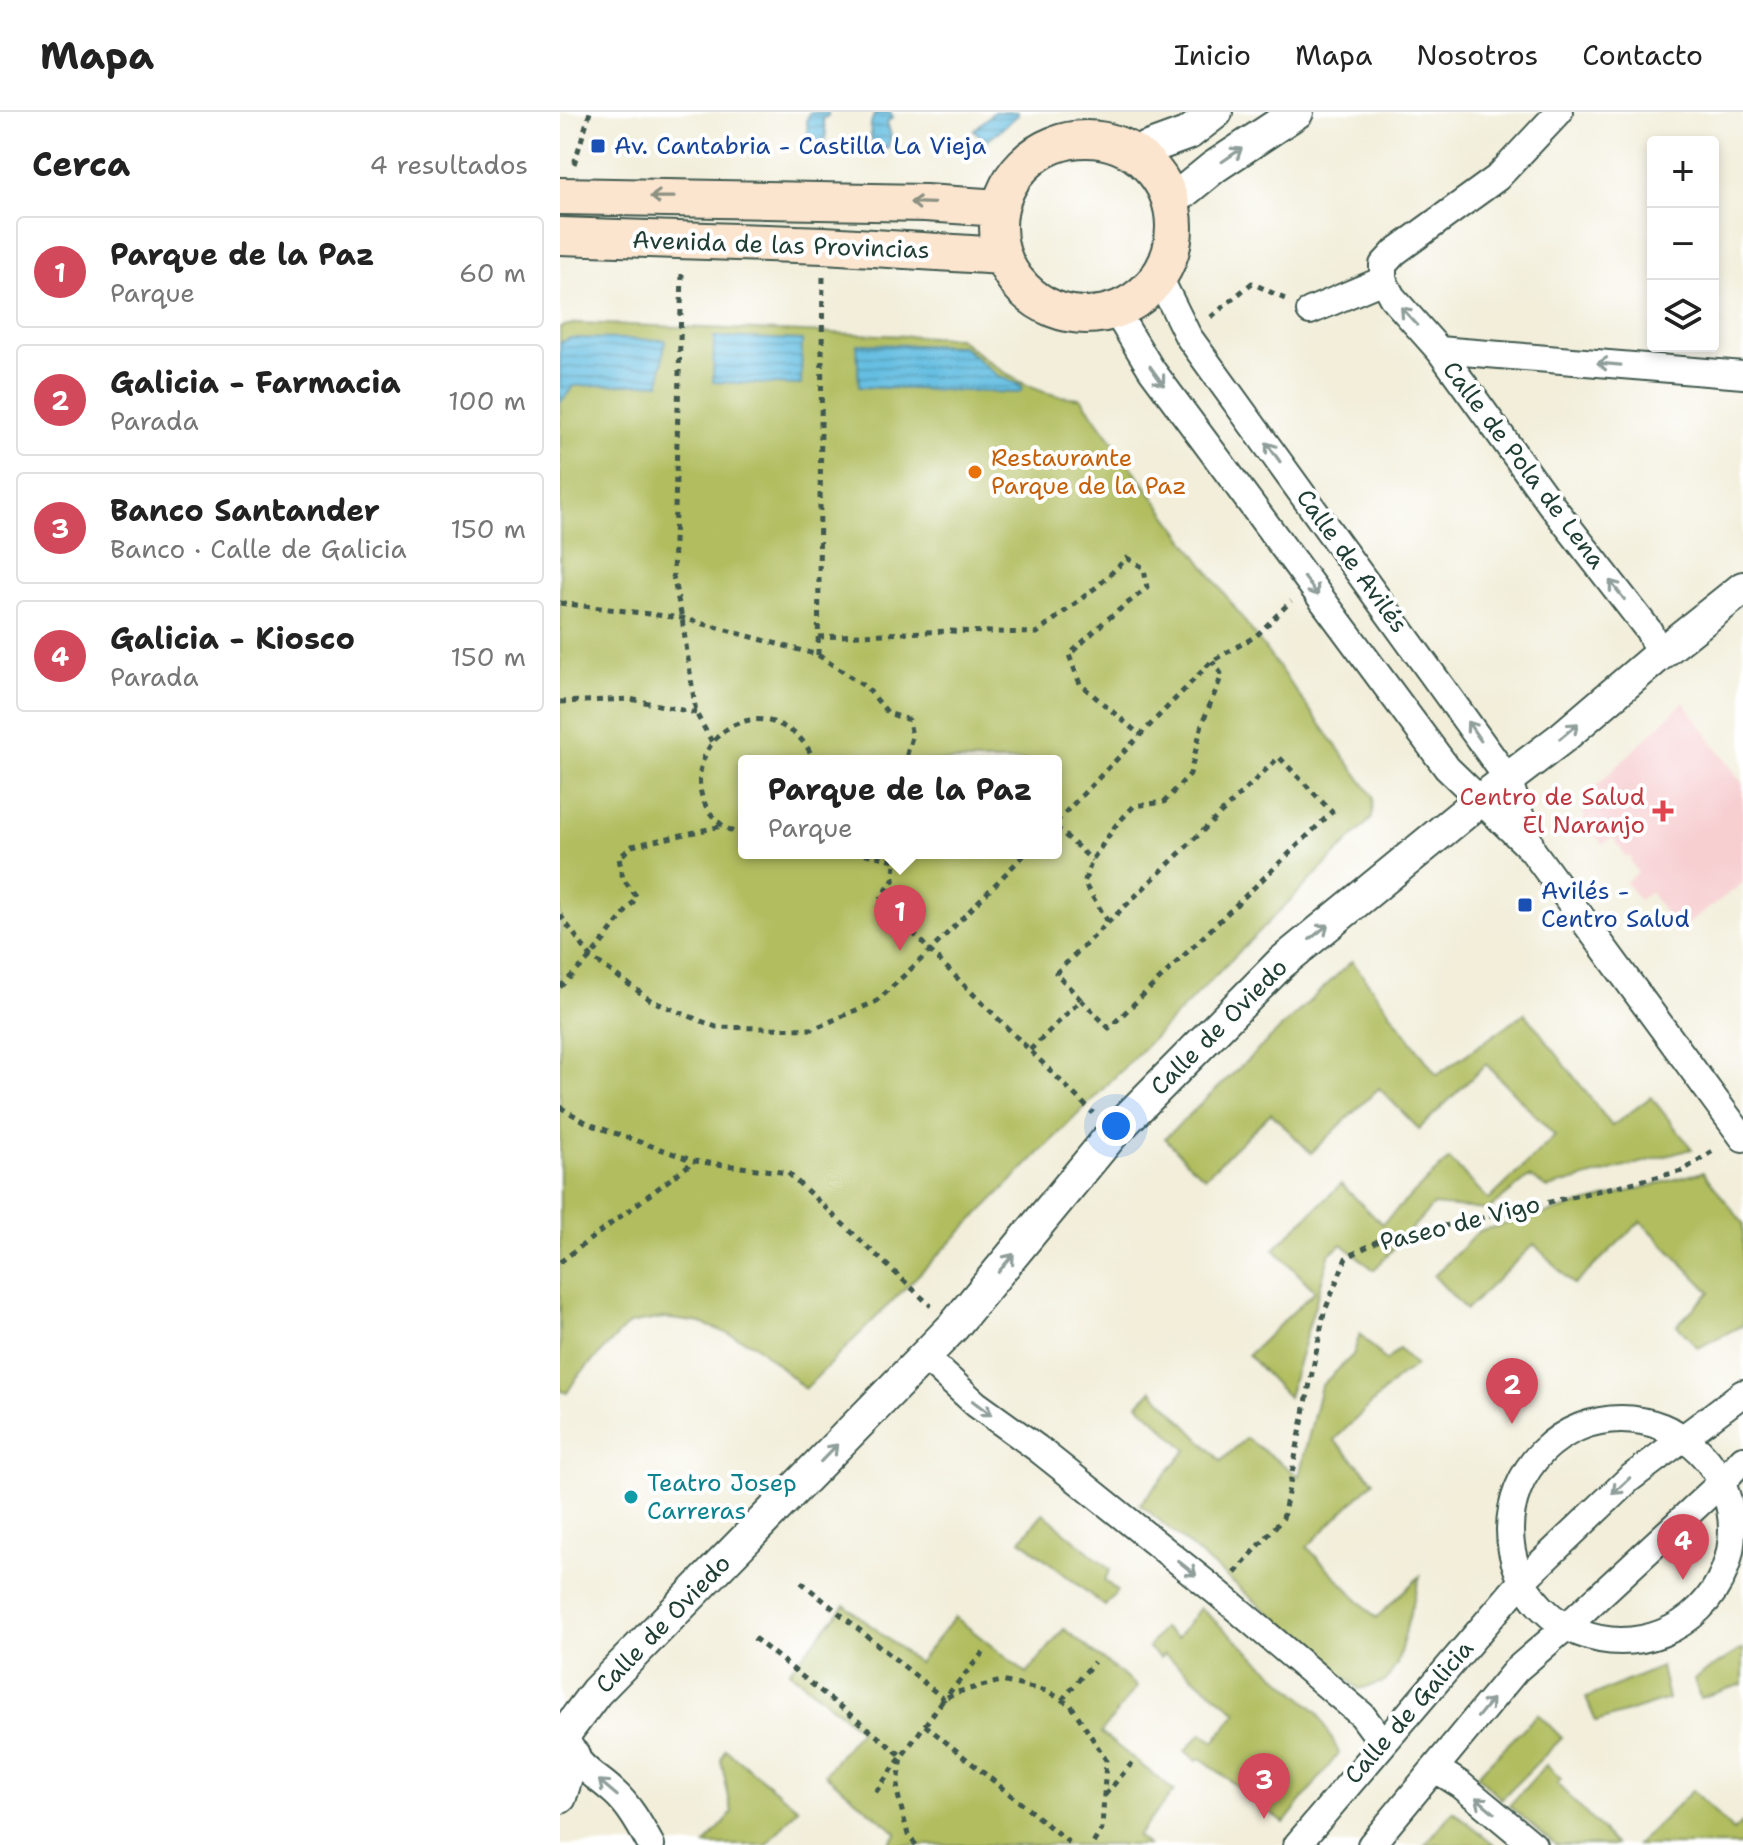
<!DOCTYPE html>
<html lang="es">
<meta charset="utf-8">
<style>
body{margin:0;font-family:"Shantell Sans",sans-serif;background:#f6f6f6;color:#222}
.controls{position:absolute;right:24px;top:24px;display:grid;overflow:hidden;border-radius:8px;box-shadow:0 4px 12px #0003}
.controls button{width:72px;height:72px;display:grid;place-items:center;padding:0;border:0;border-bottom:2px solid #e0e0e0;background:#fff;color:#222;font:40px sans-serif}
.you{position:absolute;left:556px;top:1014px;width:28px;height:28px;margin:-20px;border:6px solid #fff;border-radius:50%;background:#1a73e8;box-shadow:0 0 0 12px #1a73e833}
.badge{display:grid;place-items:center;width:52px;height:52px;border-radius:50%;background:#d1495b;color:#fff;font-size:26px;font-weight:700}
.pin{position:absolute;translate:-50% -66px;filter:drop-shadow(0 2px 4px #0008)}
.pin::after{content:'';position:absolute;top:42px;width:28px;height:24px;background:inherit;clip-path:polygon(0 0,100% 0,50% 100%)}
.popup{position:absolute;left:178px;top:643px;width:324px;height:104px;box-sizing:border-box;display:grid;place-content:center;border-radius:8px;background:#fff;filter:drop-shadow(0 2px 6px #0005);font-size:26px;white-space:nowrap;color:#767676}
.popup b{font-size:30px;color:#222}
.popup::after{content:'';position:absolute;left:50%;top:100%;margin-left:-16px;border:16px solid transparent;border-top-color:#fff}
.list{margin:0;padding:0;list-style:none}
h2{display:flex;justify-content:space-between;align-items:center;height:104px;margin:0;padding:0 32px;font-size:34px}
h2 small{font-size:26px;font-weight:400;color:#767676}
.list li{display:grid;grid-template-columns:52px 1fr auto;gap:24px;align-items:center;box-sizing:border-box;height:112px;margin:0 16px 16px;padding:0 16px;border:2px solid #e0e0e0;border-radius:8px}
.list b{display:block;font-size:30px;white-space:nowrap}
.list p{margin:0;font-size:26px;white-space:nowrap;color:#767676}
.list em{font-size:26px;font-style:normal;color:#767676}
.icon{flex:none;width:44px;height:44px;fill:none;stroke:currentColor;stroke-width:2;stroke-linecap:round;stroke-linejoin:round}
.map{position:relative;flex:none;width:1183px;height:1733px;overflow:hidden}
header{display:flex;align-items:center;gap:48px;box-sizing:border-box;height:112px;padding:0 40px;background:#fff;border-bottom:2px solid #e0e0e0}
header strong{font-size:38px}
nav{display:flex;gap:44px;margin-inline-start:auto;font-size:28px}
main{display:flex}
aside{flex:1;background:#fff}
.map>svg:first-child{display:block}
.built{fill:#f7cfd1}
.green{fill:#b1bd5f;stroke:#687d4a;stroke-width:2;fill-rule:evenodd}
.water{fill:url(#water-rules);stroke:#427e8b;stroke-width:2}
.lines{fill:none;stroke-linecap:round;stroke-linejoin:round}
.minor-casing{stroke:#3f584d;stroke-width:30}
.tertiary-casing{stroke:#3f584d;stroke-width:36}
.secondary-casing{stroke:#3f584d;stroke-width:40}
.path{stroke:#3f584d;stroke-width:5;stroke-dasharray:6 6;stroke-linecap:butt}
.minor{stroke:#fff;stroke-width:26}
.tertiary{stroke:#fff;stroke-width:32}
.secondary{stroke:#fbe5cf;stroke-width:36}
.oneway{stroke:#8f9e9a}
.oneway2{stroke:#8d9182}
.transit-dot{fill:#1a4fb4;stroke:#fff;stroke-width:3}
.food-dot{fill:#e8710a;stroke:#fff;stroke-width:3}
.health-dot{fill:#e0444e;stroke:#fff;stroke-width:3}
.culture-dot{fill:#0f9aa8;stroke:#fff;stroke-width:3}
.labels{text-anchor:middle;stroke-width:8;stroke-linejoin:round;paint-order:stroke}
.transit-label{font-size:24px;fill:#164399;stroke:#fff;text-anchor:start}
.street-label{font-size:24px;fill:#1f3d34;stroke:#fff}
.food-label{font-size:24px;fill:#c56008;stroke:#fff;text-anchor:start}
.health-label{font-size:24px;fill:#be3a42;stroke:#fff;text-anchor:end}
.culture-label{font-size:24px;fill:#0d838f;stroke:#fff;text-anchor:start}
</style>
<header>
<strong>Mapa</strong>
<nav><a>Inicio</a><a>Mapa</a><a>Nosotros</a><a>Contacto</a></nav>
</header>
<main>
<aside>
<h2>Cerca<small>4 resultados</small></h2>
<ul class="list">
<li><span class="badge">1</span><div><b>Parque de la Paz</b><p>Parque</p></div><em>60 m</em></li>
<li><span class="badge">2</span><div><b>Galicia - Farmacia</b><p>Parada</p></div><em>100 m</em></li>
<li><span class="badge">3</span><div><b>Banco Santander</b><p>Banco · Calle de Galicia</p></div><em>150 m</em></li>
<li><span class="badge">4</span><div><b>Galicia - Kiosco</b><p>Parada</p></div><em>150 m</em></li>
</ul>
</aside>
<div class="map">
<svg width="1183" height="1733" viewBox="0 0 1183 1733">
<defs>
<pattern id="water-rules" width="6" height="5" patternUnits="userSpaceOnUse" patternTransform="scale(2)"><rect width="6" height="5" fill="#64bee2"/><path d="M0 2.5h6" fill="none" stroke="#529cb8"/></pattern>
</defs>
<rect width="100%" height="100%" fill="#fff"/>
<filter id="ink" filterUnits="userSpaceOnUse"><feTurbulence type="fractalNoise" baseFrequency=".0125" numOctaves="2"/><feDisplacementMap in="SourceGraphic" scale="16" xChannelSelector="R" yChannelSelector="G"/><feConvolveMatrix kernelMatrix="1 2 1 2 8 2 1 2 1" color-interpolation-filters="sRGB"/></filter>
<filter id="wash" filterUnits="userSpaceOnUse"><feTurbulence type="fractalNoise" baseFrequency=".006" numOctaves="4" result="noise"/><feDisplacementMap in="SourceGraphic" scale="32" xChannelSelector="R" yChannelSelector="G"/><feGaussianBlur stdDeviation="1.8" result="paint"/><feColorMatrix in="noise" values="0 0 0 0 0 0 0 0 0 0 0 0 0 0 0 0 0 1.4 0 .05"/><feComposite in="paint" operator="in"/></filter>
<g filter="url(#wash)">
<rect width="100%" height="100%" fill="#f2eeda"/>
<path class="built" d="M 1124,590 L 1183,672 L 1183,771 L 1118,819 L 1090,780 L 1079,788 L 1065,770 L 1078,761 L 1070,749 L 1072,748 L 1069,744 L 1066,745 L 1053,725 L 1042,732 L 1024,707 L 1023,692 L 1029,681 Z"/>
<path class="green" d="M 17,211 L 398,226 C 427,248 458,275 495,283 C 503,285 512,285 521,286 L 813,684 L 812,706 L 245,1277 L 194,1232 L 141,1211 L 103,1206 L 69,1212 L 17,1265 L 7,1281 L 0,1278 L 0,215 ZM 184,649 L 496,649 L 496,741 L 184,741 Z
M 792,849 L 877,963 L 965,901 L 1052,1014 L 1091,985 L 1132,1037 L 988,1076 L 969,1065 L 928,1098 L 873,1093 L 814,1158 L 782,1132 L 770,1141 L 728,1285 L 688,1243 L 755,1179 L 714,1137 L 781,1072 L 822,1112 L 889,1047 L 929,1088 L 995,1024 L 926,952 L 859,1017 L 819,976 L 751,1041 L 711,1001 L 645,1065 L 630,1053 L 605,1026 Z
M 1143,1060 L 1183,1111 L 1183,1213 L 1138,1236 L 1117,1213 L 1150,1180 L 1081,1109 L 1014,1173 L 974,1132 L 906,1198 L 874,1164 L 919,1119 Z
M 800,1222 L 826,1249 L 839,1237 L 856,1254 L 840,1264 L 774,1328 L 814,1369 L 747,1435 L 816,1506 L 860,1464 L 837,1552 L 825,1570 L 799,1577 L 580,1392 L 627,1338 L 578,1292 L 592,1278 L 661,1349 L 686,1326 L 739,1364 L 761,1274 L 793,1243 Z
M 483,1401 L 550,1458 L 544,1468 L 557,1479 L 545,1494 L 461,1428 Z
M 285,1493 L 358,1551 L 395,1505 L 467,1562 L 504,1517 L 577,1575 L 541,1621 L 614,1679 L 577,1724 L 587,1733 L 327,1733 L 337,1721 L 265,1662 L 300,1618 L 229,1559 Z
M 640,1496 L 758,1600 L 779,1641 L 724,1711 L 641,1646 L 637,1649 L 625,1639 L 642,1621 L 654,1630 L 677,1600 L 604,1542 L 600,1546 L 588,1536 L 603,1516 L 617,1526 Z
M 1183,1536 L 1183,1572 L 1140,1586 L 1134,1567 Z
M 1101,1555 L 1108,1587 L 1036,1610 L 1026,1586 Z
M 978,1602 L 1002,1626 L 941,1687 L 917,1663 Z
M 165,1637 L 238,1696 L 207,1733 L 145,1733 L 172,1701 L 161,1648 Z
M 986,1653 L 1001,1667 L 997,1672 L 1056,1733 L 996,1733 L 949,1694 Z
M 1133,1678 L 1173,1719 L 1183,1710 L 1183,1733 L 1077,1733 Z
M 893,1699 L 935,1733 L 865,1733 Z"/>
<path class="water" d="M 268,0 L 268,4 L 263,7 L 266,21 L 264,33 L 258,35 L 248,31 L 247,8 L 249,1 Z
M 316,0 L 330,0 L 333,5 L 327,10 L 331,24 L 328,36 L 322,37 L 313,34 C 310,23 309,9 316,0 Z
M 434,0 L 457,0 L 458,3 L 426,30 L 414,18 Z
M 154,225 L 242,228 L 241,273 L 153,270 Z
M 10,226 L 105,228 L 100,271 L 14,274 L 0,291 L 0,231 Z
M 297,232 L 402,234 L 438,264 L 462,274 L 461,279 L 458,281 L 299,275 Z"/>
</g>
<g filter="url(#ink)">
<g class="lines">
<defs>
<path id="minor" d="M 999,0 L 937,66 L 835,140 L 823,153 L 823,168 L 832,185 L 879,238 L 989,390 L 1089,519 L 1099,543
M 599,165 L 628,224 L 948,667 L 971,735
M 555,198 L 591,257 L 887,656 L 972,738 L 1183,1026
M 750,199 L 823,168
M 879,238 L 1183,263
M 364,1244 L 416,1292 L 477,1336 L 531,1379 L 658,1481 L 802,1603 L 822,1630
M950 1418a111 111 0 1 1 222 0a111 111 0 1 1-222 0Z
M 7,1628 C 19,1658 32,1660 54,1680 C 70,1694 81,1715 91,1733
M 876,1657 L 901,1673 L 973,1733
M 737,1733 L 962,1469 L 1069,1367 L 1183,1281
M 811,1733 L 956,1558 L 1006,1515 L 1161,1371 L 1183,1347"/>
<path id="tertiary" d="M 574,41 L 629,21 L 656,0
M 611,90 L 654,55 L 737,0
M 0,1628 L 36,1580 L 393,1215 L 553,1021 L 721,851 L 919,689 L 1003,625 L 1099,543 L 1183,476
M 0,1685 L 13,1643"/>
<path id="secondary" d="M438 115a88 88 0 1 1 176 0a88 88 0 1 1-176 0Z
M 0,84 L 365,91 L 440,96
M 0,124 L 264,133 L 443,144"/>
</defs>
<use href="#minor" class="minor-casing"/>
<use href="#tertiary" class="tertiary-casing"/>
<use href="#secondary" class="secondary-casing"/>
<path class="path" d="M 14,52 L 30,0
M 122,162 L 113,464 L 122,506 L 136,601 L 152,630
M 651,205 L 692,171 L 725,187
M 0,491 L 122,506 L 258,543 L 307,576 L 328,601 L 349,608 L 352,625 L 345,649
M 258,525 L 388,519 L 477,521 L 539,473 L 567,446 L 584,456 L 587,476 L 545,509 L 509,543 L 520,572 L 580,623
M 258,543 L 263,164
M 0,590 L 70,587 L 136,601
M 496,710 L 652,549 L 696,524 L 731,489
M 496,715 L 532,748
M 184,724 C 177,721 168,718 162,713 C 106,668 165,580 226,616 C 239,623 250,635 253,649
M 307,741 L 306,742 L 335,748 L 334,767 L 321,786 L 370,839 L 533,1001
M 0,803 L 31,845 L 92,889 L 156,915 L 253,917 L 317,889 L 370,839 L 466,741
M 548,810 L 524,771 L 532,748 L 556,713 L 574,694 L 604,690 L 630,662 L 642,612 L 662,563 L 652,549
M 0,875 L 31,845 L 77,785 L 63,767 L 59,746 L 72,734 L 162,714
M 470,938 L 521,888 L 496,861 L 719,645 L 772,700 L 549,916 L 521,888
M 0,995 L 29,1012 L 134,1049 L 228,1061 L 371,1194
M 0,1150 L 133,1050
M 675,1461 L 723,1406 L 764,1201 L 786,1146 L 825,1125 L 905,1110 L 1122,1059 L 1156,1037
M 241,1470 L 384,1587 L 426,1537
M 194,1526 L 342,1644 L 312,1685
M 502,1588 L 534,1550
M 365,1613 L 512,1733
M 545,1683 L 572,1651
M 356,1733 L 348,1723 L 337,1679 L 342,1644 L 384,1587 L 394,1581 L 441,1569 L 487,1579 L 511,1593 L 546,1648 L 542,1717 L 532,1733"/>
<use href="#minor" class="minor"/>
<use href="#tertiary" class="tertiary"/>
<use href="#secondary" class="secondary"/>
</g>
<defs><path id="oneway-shaft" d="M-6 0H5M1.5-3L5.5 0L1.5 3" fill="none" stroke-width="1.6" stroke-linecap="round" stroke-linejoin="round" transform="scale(2)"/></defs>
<g class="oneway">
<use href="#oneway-shaft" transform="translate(672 43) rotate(-34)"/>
<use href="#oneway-shaft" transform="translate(849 204) rotate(-132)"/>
<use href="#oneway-shaft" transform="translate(1049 252) rotate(-175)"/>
<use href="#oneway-shaft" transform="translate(597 264) rotate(54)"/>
<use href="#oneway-shaft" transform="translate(713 340) rotate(-126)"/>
<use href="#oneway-shaft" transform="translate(751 474) rotate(53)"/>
<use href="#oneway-shaft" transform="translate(1057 478) rotate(-128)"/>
<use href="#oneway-shaft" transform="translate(914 619) rotate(-125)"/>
<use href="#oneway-shaft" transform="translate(1009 619) rotate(-40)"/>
<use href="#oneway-shaft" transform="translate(759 820) rotate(-39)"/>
<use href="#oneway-shaft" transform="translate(446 1151) rotate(-50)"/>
<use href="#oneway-shaft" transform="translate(422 1296) rotate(37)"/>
<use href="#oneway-shaft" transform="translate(269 1341) rotate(-46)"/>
<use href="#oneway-shaft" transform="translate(1061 1374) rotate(137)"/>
<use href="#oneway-shaft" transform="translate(627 1456) rotate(39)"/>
<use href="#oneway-shaft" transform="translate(925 1596) rotate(-51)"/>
<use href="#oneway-shaft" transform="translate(48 1676) rotate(-140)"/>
<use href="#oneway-shaft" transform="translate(925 1693) rotate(-140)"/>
</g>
<g class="oneway2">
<use href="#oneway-shaft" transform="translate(102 85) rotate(-179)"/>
<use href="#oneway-shaft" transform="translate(362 91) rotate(-178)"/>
</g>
</g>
<g class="transit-dot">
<rect x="30" y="26" width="16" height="16" rx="4"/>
<rect x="957" y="785" width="16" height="16" rx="4"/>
</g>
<circle class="food-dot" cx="415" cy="360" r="8"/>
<path class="health-dot" d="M1099 687h8v8h8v8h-8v8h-8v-8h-8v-8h8z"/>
<circle class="culture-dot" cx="71" cy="1385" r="8"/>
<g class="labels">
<g class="transit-label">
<text x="54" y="42">Av. Cantabria - Castilla La Vieja</text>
<text x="981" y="787">Avilés -<tspan x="981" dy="28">Centro Salud</tspan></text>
</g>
<g class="street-label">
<text transform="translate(221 133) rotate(2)" y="8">Avenida de las Provincias</text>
<text transform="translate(964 353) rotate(53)" y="8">Calle de Pola de Lena</text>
<text transform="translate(792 449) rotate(54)" y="8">Calle de Avilés</text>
<text transform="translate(659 915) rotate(-45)" y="8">Calle de Oviedo</text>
<text transform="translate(900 1111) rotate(-14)" y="8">Paseo de Vigo</text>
<text transform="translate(103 1512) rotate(-46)" y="8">Calle de Oviedo</text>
<text transform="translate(849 1600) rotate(-49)" y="8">Calle de Galicia</text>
</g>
<g class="food-label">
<text x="431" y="354">Restaurante<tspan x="431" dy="28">Parque de la Paz</tspan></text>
</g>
<g class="health-label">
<text x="1085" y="693">Centro de Salud<tspan x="1085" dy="28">El Naranjo</tspan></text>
</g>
<g class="culture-label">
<text x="87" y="1379">Teatro Josep<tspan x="87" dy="28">Carreras</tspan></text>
</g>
</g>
</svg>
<div class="controls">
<button>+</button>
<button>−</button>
<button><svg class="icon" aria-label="layers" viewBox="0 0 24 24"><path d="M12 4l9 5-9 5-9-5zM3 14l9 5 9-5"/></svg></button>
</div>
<div class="you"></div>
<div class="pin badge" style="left:340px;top:839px">1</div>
<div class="popup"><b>Parque de la Paz</b>Parque</div>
<div class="pin badge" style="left:952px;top:1312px">2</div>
<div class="pin badge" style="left:704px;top:1707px">3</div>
<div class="pin badge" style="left:1123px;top:1468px">4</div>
</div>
</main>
